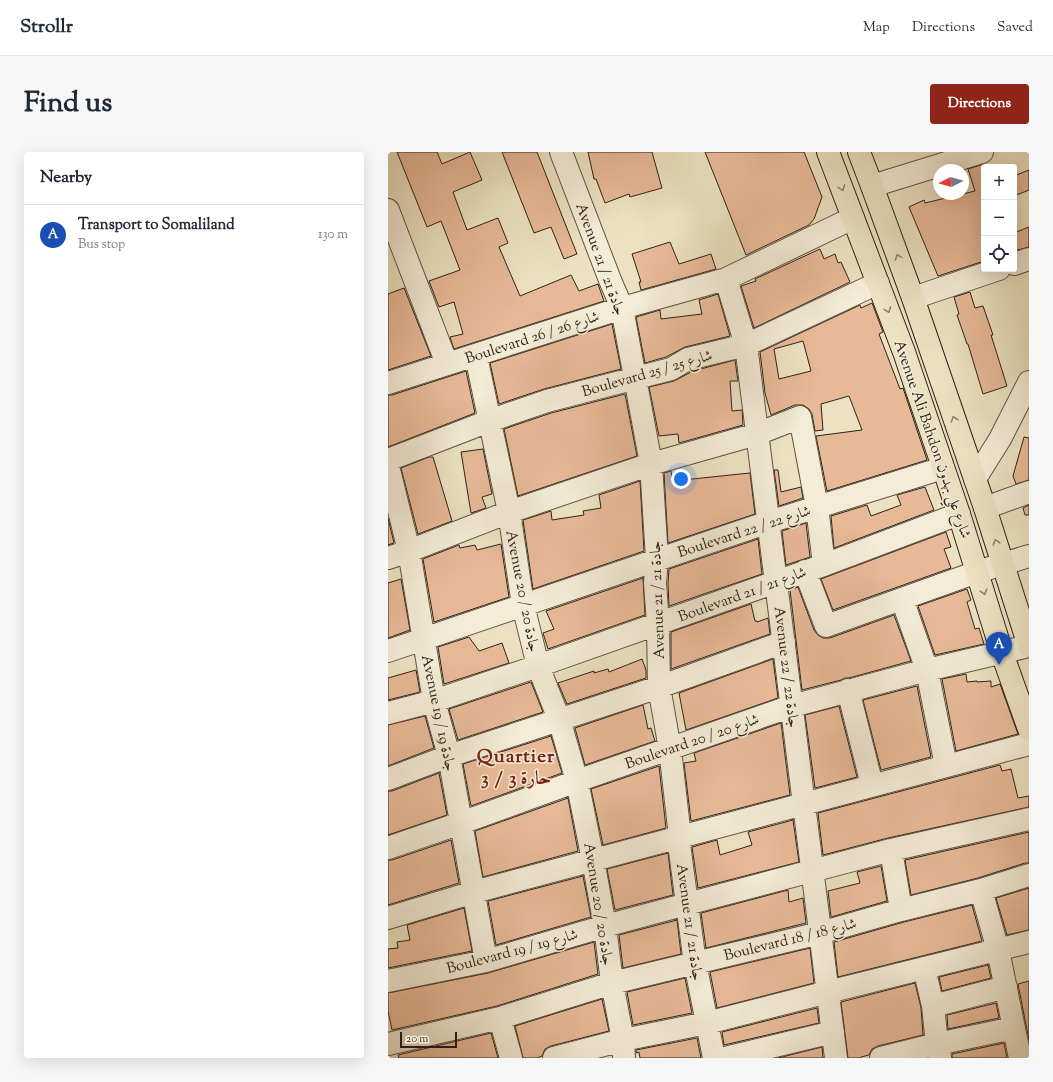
<!DOCTYPE html>
<meta charset="utf-8">
<style>
body{margin:0;font-family:"Sorts Mill Goudy",Amiri,serif;background:#f6f6f7;color:#1f2937}
.controls{position:absolute;right:12px;top:12px;display:grid;overflow:hidden;border-radius:4px;box-shadow:0 4px 16px #0002}
.controls button{width:36px;height:36px;display:grid;place-items:center;padding:0;border:0;border-bottom:1px solid #e0e1e3;background:#fff;color:#1f2937;font:20px sans-serif}
.compass{position:absolute;left:545px;top:12px;width:36px;height:36px;border-radius:50%;background:#fff;box-shadow:0 4px 16px #0002;rotate:264deg}
.scale{position:absolute;left:12px;bottom:10px;width:57px;box-sizing:border-box;padding-left:4px;border:2px solid #2d2219;border-top:0;font-size:11px;line-height:14px;white-space:nowrap;color:#2d2219;-webkit-text-stroke:3px #f3ecd7;paint-order:stroke}
.you{position:absolute;left:293px;top:327px;width:14px;height:14px;margin:-10px;border:3px solid #fff;border-radius:50%;background:#1a73e8;box-shadow:0 0 0 6px #1a73e833}
.badge{display:grid;place-items:center;width:26px;height:26px;border-radius:50%;background:#8f2418;color:#fff;font-size:13px;font-weight:700}
.pin{position:absolute;translate:-50% -33px;filter:drop-shadow(0 1px 2px #0008)}
.pin::after{content:'';position:absolute;top:21px;width:14px;height:12px;background:inherit;clip-path:polygon(0 0,100% 0,50% 100%)}
.list{margin:0;padding:0;list-style:none}
h2{display:flex;justify-content:space-between;align-items:center;height:52px;margin:0;padding:0 16px;font-size:17px}
h2 small{font-size:13px;font-weight:400;color:#747a83}
.list li{display:grid;grid-template-columns:26px 1fr auto;gap:12px;align-items:center;box-sizing:border-box;height:60px;padding:0 16px;border-top:1px solid #e0e1e3}
.list b{display:block;font-size:15px;white-space:nowrap}
.list p{margin:0;font-size:13px;white-space:nowrap;color:#747a83}
.list em{font-size:13px;font-style:normal;color:#747a83}
.icon{flex:none;width:22px;height:22px;fill:none;stroke:currentColor;stroke-width:2;stroke-linecap:round;stroke-linejoin:round}
.map{position:relative;flex:none;width:641px;height:906px;overflow:hidden;border-radius:4px}
header{display:flex;align-items:center;gap:24px;box-sizing:border-box;height:56px;padding:0 20px;background:#fff;border-bottom:1px solid #e0e1e3}
header strong{font-size:19px}
nav{display:flex;gap:22px;margin-inline-start:auto;font-size:14px}
.intro{display:flex;align-items:center;justify-content:space-between;box-sizing:border-box;height:96px;padding:0 24px}
h1{margin:0;font-size:28px}
.button{padding:10px 18px;border-radius:4px;background:#8f2418;color:#fff;font-size:14px;font-weight:700}
main{display:flex;gap:24px;padding:0 24px}
aside{flex:1;background:#fff;border-radius:4px;box-shadow:0 4px 16px #0002}
.map>svg:first-child{display:block}
.building{fill:#e8b997;stroke:#2d2219;fill-rule:evenodd}
.lines{fill:none;stroke-linecap:round;stroke-linejoin:round}
.minor-casing{stroke:#5d5243;stroke-width:24}
.major-casing{stroke:#2d2219;stroke-width:24}
.minor{stroke:#f3ecd7;stroke-width:22}
.major{stroke:#ece2c2;stroke-width:22}
.oneway{stroke:#8c826e}
.labels{text-anchor:middle;stroke-width:3;stroke-linejoin:round;paint-order:stroke}
.street-label{font-size:15px;fill:#2d2219;stroke:#f3ecd7}
.district-label{font-size:19px;font-weight:bold;letter-spacing:1px;fill:#7a1f14;stroke:#f3ecd7}
</style>
<header>
<strong>Strollr</strong>
<nav><a>Map</a><a>Directions</a><a>Saved</a></nav>
</header>
<div class="intro"><h1>Find us</h1><a class="button">Directions</a></div>
<main>
<aside>
<h2>Nearby<small></small></h2>
<ul class="list">
<li><span class="badge" style="background:#1a4fb4">A</span><div><b>Transport to Somaliland</b><p>Bus stop</p></div><em>130 m</em></li>
</ul>
</aside>
<div class="map">
<svg width="641" height="906" viewBox="0 0 641 906">
<rect width="100%" height="100%" fill="#ece2c2"/>
<filter id="stains"><feTurbulence type="fractalNoise" baseFrequency=".005" numOctaves="4"/><feColorMatrix values="0 0 0 0 .2 0 0 0 0 .09 0 0 0 0 .02 0 0 0 .5 -.17"/></filter>
<radialGradient id="worn" r=".72"><stop offset=".6" stop-color="#630" stop-opacity="0"/><stop offset="1" stop-color="#630" stop-opacity=".3"/></radialGradient>
<path class="building" d="M 9,0 L 49,0 L 54,12 L 82,0 L 94,28 L 65,40 L 79,78 L 110,66 L 120,91 L 111,95 L 132,144 L 183,123 L 191,139 L 210,132 L 216,149 L 66,197 L 62,185 L 75,182 L 66,150 L 51,155 L 41,129 L 72,118 L 53,69 L 39,75 Z
M 114,0 L 149,0 L 189,102 L 176,107 L 163,75 L 146,81 Z
M 200,0 L 264,0 L 274,36 L 242,45 L 241,42 L 217,51 L 208,27 L 206,27 Z
M 317,0 L 416,0 L 434,45 L 426,67 L 421,73 L 358,103 Z
M 596,12 L 596,109 L 550,124 L 521,55 L 536,48 L 537,51 L 587,39 L 580,17 Z
M 641,18 L 641,38 L 626,44 L 626,24 Z
M 641,75 L 641,95 L 626,99 L 626,81 Z
M 282,90 L 291,112 L 323,102 L 328,117 L 253,138 L 251,130 L 253,130 L 244,102 Z
M 432,97 L 436,107 L 447,102 L 450,111 L 453,110 L 462,130 L 366,176 L 353,134 L 368,129 L 367,127 Z
M 16,136 L 43,204 L 0,218 L 0,142 Z
M 582,140 L 587,156 L 595,154 L 605,183 L 603,183 L 619,234 L 595,242 L 580,192 L 579,192 L 569,163 L 571,162 L 566,145 Z
M 330,142 L 342,184 L 297,195 L 278,205 L 257,211 L 248,165 L 272,158 L 273,167 L 314,162 L 311,148 Z
M 484,151 L 495,180 L 491,182 L 512,237 L 515,236 L 539,308 L 439,339 L 428,284 L 474,278 L 461,244 L 433,252 L 435,278 L 427,279 L 424,262 L 421,257 L 415,253 L 407,253 L 383,263 L 377,241 L 372,200 L 472,153 L 473,156 ZM 415,189 L 423,219 L 391,227 L 386,197 Z
M 224,172 L 233,217 L 156,237 L 111,252 L 102,211 Z
M 347,208 L 350,229 L 342,229 L 344,259 L 354,258 L 355,273 L 291,291 L 290,282 L 271,284 L 261,235 L 286,229 L 305,219 Z
M 78,219 L 87,261 L 0,295 L 0,243 L 4,243 Z
M 237,242 L 249,304 L 130,344 L 116,277 L 163,261 Z
M 636,285 L 641,286 L 641,328 L 628,332 L 625,324 Z
M 95,297 L 104,342 L 94,345 L 98,356 L 83,361 L 73,300 Z
M 41,305 L 45,305 L 64,369 L 30,382 L 13,316 Z
M 386,318 L 390,318 L 393,340 L 413,335 L 415,346 L 391,354 Z
M 283,319 L 285,329 L 362,321 L 367,362 L 280,391 L 276,321 Z
M 252,329 L 256,399 L 145,437 L 135,368 L 163,359 L 164,368 L 196,363 L 195,359 L 213,356 L 211,343 Z
M 537,335 L 546,358 L 446,396 L 443,364 L 479,353 L 483,364 L 513,353 L 509,343 Z
M 641,353 L 641,363 L 637,363 L 635,356 Z
M 0,366 L 6,391 L 0,393 Z
M 418,371 L 422,405 L 398,413 L 394,379 Z
M 558,380 L 563,395 L 556,397 L 563,416 L 445,458 L 433,427 Z
M 370,387 L 374,422 L 281,454 L 280,431 L 281,417 Z
M 113,392 L 121,445 L 46,470 L 35,407 L 71,393 L 72,396 L 87,393 L 89,398 Z
M 255,426 L 257,463 L 160,497 L 155,481 L 166,477 L 158,459 Z
M 13,427 L 22,478 L 0,486 L 0,431 Z
M 410,435 L 426,478 L 430,483 L 435,486 L 442,486 L 506,463 L 523,509 L 461,526 L 457,526 L 453,528 L 414,538 L 402,438 Z
M 579,437 L 583,448 L 579,450 L 587,477 L 591,476 L 596,492 L 547,503 L 530,454 Z
M 363,452 L 367,469 L 369,469 L 369,470 L 380,466 L 382,482 L 283,517 L 283,480 Z
M 81,485 L 91,499 L 114,491 L 121,511 L 56,532 L 50,495 Z
M 254,507 L 258,518 L 258,526 L 179,552 L 170,531 L 206,519 L 206,521 L 220,517 L 221,520 Z
M 385,507 L 390,546 L 298,578 L 291,541 Z
M 28,518 L 32,540 L 0,548 L 0,526 Z
M 578,522 L 579,530 L 589,529 L 589,530 L 603,529 L 603,535 L 612,532 L 630,582 L 568,599 L 554,527 Z
M 143,530 L 155,560 L 70,588 L 61,557 Z
M 529,534 L 543,605 L 493,618 L 475,548 Z
M 255,553 L 260,577 L 263,576 L 267,589 L 197,613 L 187,576 Z
M 451,554 L 469,625 L 427,636 L 417,563 Z
M 37,564 L 46,596 L 0,614 L 0,573 Z
M 393,571 L 402,643 L 303,669 L 296,611 L 308,609 L 306,601 Z
M 163,584 L 174,621 L 83,654 L 75,612 Z
M 612,613 L 614,619 L 623,617 L 630,646 L 641,644 L 641,655 L 500,686 L 435,703 L 430,661 Z
M 271,614 L 278,676 L 215,693 L 203,637 Z
M 51,621 L 59,663 L 0,683 L 0,639 L 4,639 Z
M 180,646 L 190,699 L 95,725 L 87,679 Z
M 405,668 L 411,710 L 310,736 L 304,695 L 329,688 L 332,703 L 364,693 L 360,680 Z
M 641,680 L 641,711 L 637,711 L 590,726 L 523,743 L 517,708 Z
M 63,688 L 71,731 L 0,753 L 0,708 L 4,708 Z
M 280,701 L 285,743 L 227,758 L 219,717 Z
M 493,714 L 499,749 L 443,765 L 440,739 L 472,731 L 469,720 Z
M 195,724 L 203,765 L 108,793 L 100,749 Z
M 641,736 L 641,778 L 619,783 L 608,746 Z
M 400,738 L 401,750 L 415,746 L 418,771 L 318,796 L 313,761 Z
M 584,753 L 594,789 L 450,825 L 446,790 L 516,770 Z
M 76,756 L 84,799 L 0,816 L 0,797 L 10,796 L 9,790 L 22,788 L 19,773 Z
M 289,768 L 293,802 L 235,816 L 231,783 Z
M 206,790 L 210,822 L 109,854 L 4,878 L 0,859 L 0,841 L 100,821 Z
M 422,796 L 426,831 L 329,856 L 322,820 Z
M 600,813 L 603,826 L 554,839 L 551,825 Z
M 297,826 L 304,861 L 245,873 L 239,840 Z
M 641,829 L 641,888 L 630,832 Z
M 527,831 L 533,856 L 535,883 L 490,894 L 484,897 L 481,903 L 473,905 L 473,906 L 460,906 L 453,850 Z
M 214,847 L 221,879 L 163,894 L 157,897 L 154,904 L 149,906 L 135,906 L 127,874 Z
M 608,851 L 611,866 L 560,877 L 559,863 Z
M 429,856 L 431,871 L 336,893 L 334,880 Z
M 103,881 L 110,906 L 11,906 L 10,903 Z
M 309,886 L 313,906 L 252,906 L 251,900 L 248,901 L 248,898 Z
M 616,891 L 619,906 L 564,906 L 564,902 Z
M 434,895 L 435,906 L 390,906 Z"/>
<g class="lines">
<defs>
<path id="minor" d="M 173,0 L 222,128 L 234,156 L 263,312 L 269,407 L 267,431 L 270,472 L 271,535 L 282,597 L 292,685 L 291,692 L 307,811 L 326,906
M 484,34 L 594,0
M 0,58 L 59,212
M 626,112 L 641,107
M 338,127 L 358,193 L 448,906
M 525,146 L 611,117
M 88,204 L 121,360 L 135,453 L 150,514 L 171,567 L 189,629 L 205,708 L 217,774 L 224,831 L 235,888 L 236,906
M 0,231 L 234,156 L 338,127 L 465,66
M 0,308 L 101,269 L 159,249 L 283,217 L 300,207 L 358,193 L 490,131
M 0,314 L 21,399 L 46,549 L 61,604 L 98,809
M 587,327 L 612,287 L 641,230
M 597,356 L 641,340
M 0,406 L 21,399 L 121,360 L 263,312 L 369,282 L 412,265 L 429,355 L 436,413
M 417,419 L 438,474 L 589,420 L 641,404
M 514,447 L 539,518 L 558,614
M 0,499 L 381,370 L 555,316
M 460,538 L 484,633
M 0,561 L 46,549 L 150,514 L 436,413 L 571,362
M 0,627 L 61,604 L 271,535 L 396,490
M 0,696 L 73,671 L 189,629 L 404,554 L 539,518 L 641,494
M 503,698 L 513,758
M 593,738 L 610,798 L 632,906
M 0,766 L 86,740 L 641,592
M 536,816 L 545,854 L 549,892 L 552,905
M 0,829 L 98,809 L 217,774 L 299,752 L 503,698 L 641,667
M 545,854 L 618,835
M 112,866 L 123,906
M 0,892 L 112,866 L 224,831 L 432,781 L 513,758 L 593,738 L 641,723
M 166,906 L 235,888 L 319,871 L 440,840 L 641,790
M 337,906 L 445,880
M 493,906 L 549,892 L 626,876"/>
<path id="major" d="M 440,0 L 516,200 L 571,362 L 614,501 L 641,577
M 471,0 L 484,34 L 525,146 L 597,356 L 641,494"/>
</defs>
<use href="#minor" class="minor-casing"/>
<use href="#major" class="major-casing"/>
<use href="#minor" class="minor"/>
<use href="#major" class="major"/>
</g>
<defs><path id="oneway-chevron" d="M-2-3.5L2.5 0L-2 3.5" fill="none" stroke-width="1.6" stroke-linecap="round" stroke-linejoin="round"/></defs>
<g class="oneway">
<use href="#oneway-chevron" transform="translate(454 36) rotate(69)"/>
<use href="#oneway-chevron" transform="translate(510 105) rotate(-110)"/>
<use href="#oneway-chevron" transform="translate(500 158) rotate(70)"/>
<use href="#oneway-chevron" transform="translate(566 267) rotate(-109)"/>
<use href="#oneway-chevron" transform="translate(608 390) rotate(-108)"/>
<use href="#oneway-chevron" transform="translate(596 440) rotate(73)"/>
</g>
<g class="labels">
<g class="street-label">
<text transform="translate(213 107) rotate(70)" y="5">Avenue 21 / جادة 21</text>
<text transform="translate(144 185) rotate(-18)" y="5">Boulevard 26 / شارع 26</text>
<text transform="translate(259 221) rotate(-16)" y="5">Boulevard 25 / شارع 25</text>
<text transform="translate(545 287) rotate(71)" y="5">Avenue Ali Bahdon شارع علي بهدون</text>
<text transform="translate(356 379) rotate(-18)" y="5">Boulevard 22 / شارع 22</text>
<text transform="translate(135 439) rotate(79)" y="5">Avenue 20 / جادة 20</text>
<text transform="translate(354 442) rotate(-20)" y="5">Boulevard 21 / شارع 21</text>
<text transform="translate(269 448) rotate(-92)" y="5">Avenue 21 / جادة 21</text>
<text transform="translate(399 515) rotate(83)" y="5">Avenue 22 / جادة 22</text>
<text transform="translate(51 561) rotate(78)" y="5">Avenue 19 / جادة 19</text>
<text transform="translate(304 589) rotate(-19)" y="5">Boulevard 20 / شارع 20</text>
<text transform="translate(211 752) rotate(81)" y="5">Avenue 20 / جادة 20</text>
<text transform="translate(302 770) rotate(82)" y="5">Avenue 21 / جادة 21</text>
<text transform="translate(402 787) rotate(-14)" y="5">Boulevard 18 / شارع 18</text>
<text transform="translate(124 799) rotate(-15)" y="5">Boulevard 19 / شارع 19</text>
</g>
<g class="district-label">
<text x="128" y="610">Quartier<tspan x="128" dy="22">3 / حارة 3</tspan></text>
</g>
</g>
<rect width="100%" height="100%" filter="url(#stains)"/>
<rect width="100%" height="100%" fill="url(#worn)"/>
</svg>
<div class="controls">
<button>+</button>
<button>−</button>
<button><svg class="icon" aria-label="locate" viewBox="0 0 24 24"><circle cx="12" cy="12" r="6"/><path d="M12 2v4M12 18v4M2 12h4M18 12h4"/></svg></button>
</div>
<svg class="compass" viewBox="-18 -18 36 36"><path d="M0-13l5 13h-10z" fill="#e53935"/><path d="M0 13l5-13h-10z" fill="#747a83"/></svg>
<div class="scale">20 m</div>
<div class="you"></div>
<div class="pin badge" style="left:611px;top:513px;background:#1a4fb4">A</div>
</div>
</main>
